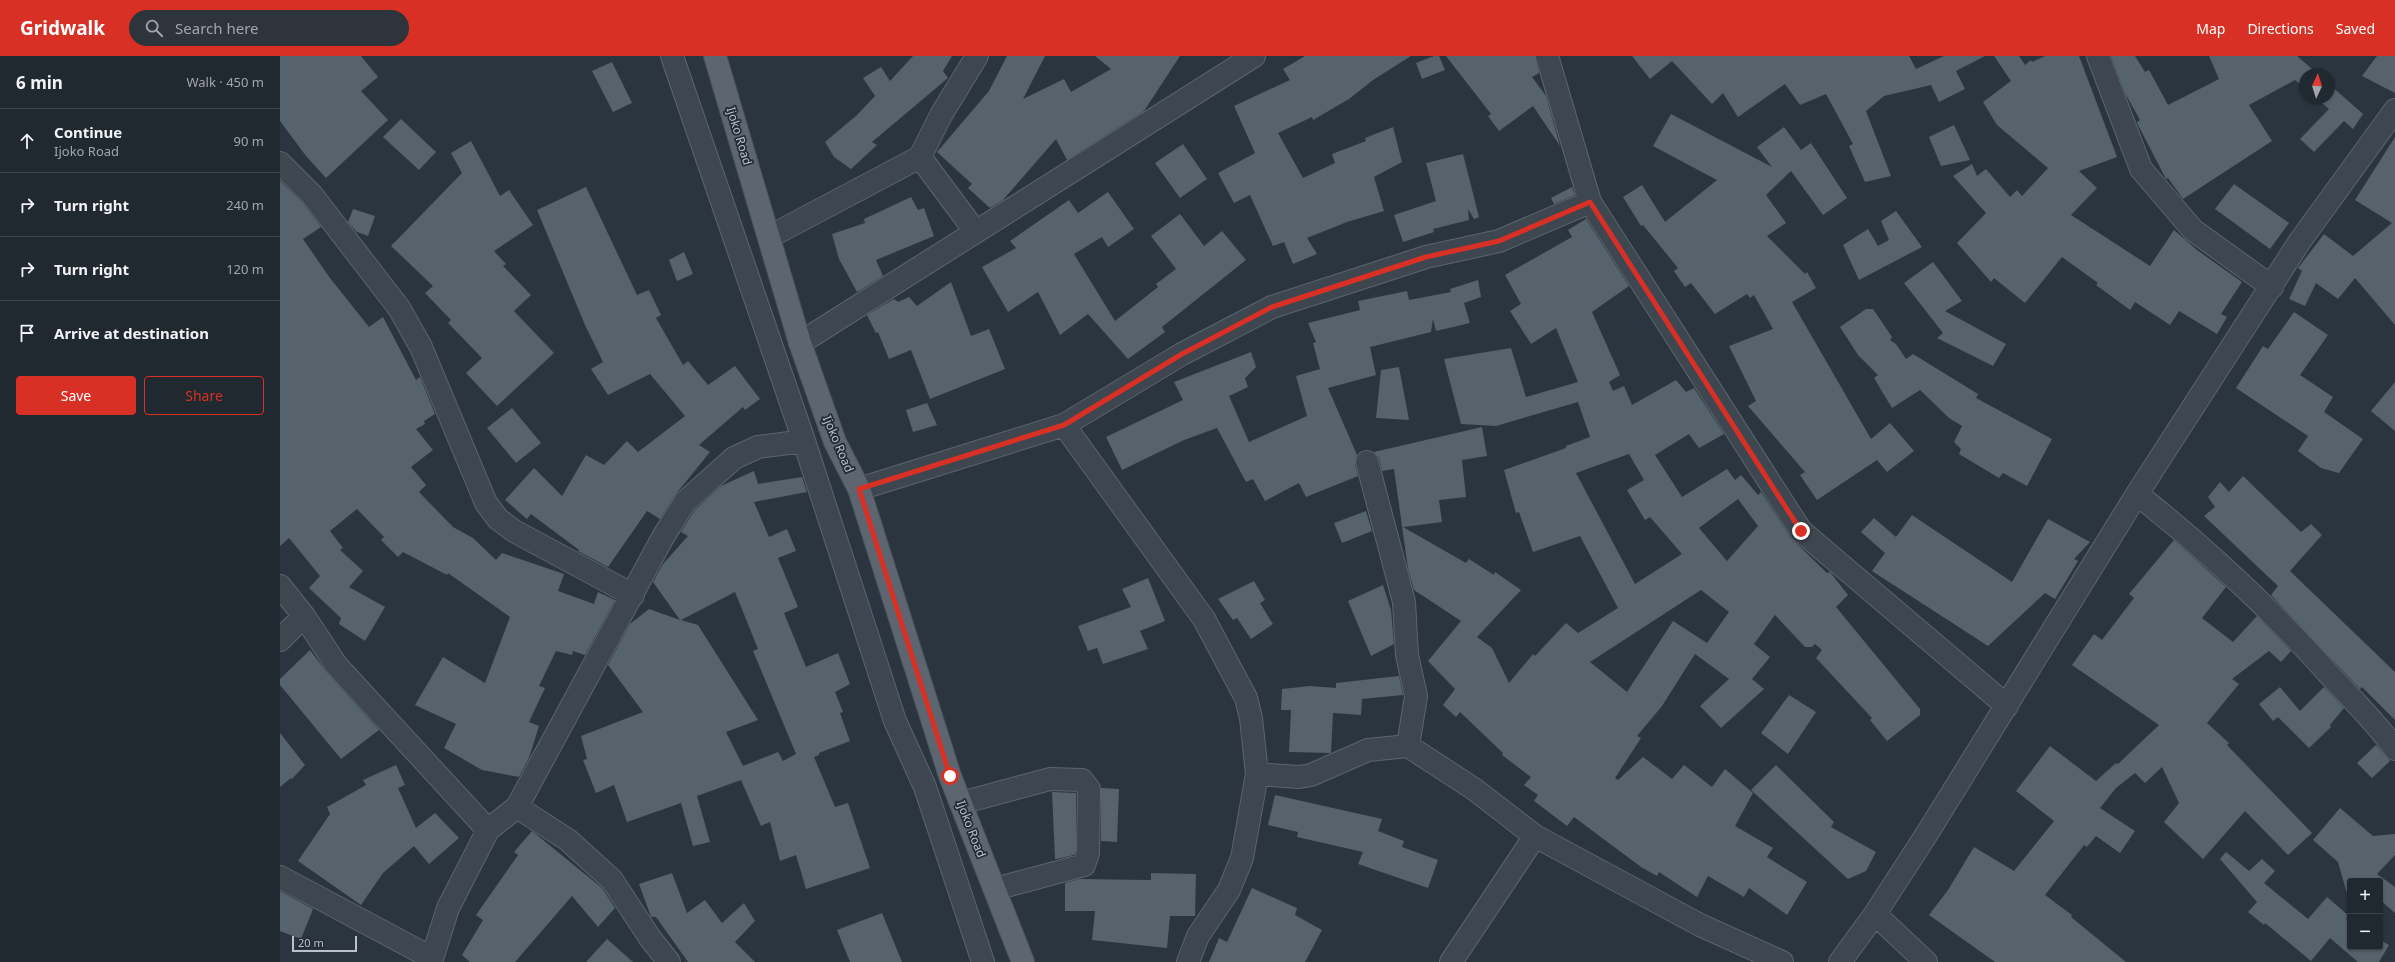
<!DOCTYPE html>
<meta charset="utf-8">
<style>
body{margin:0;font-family:"Noto Sans",sans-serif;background:#2d343c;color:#f1f3f6}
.controls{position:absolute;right:12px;bottom:12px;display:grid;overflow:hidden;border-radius:4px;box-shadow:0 1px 3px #0004}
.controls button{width:36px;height:36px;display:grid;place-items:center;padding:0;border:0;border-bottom:1px solid #3d444c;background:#202830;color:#f1f3f6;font:20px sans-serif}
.compass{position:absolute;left:2019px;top:12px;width:36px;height:36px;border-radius:50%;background:#202830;box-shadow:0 1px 3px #0004;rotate:4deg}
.scale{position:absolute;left:12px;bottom:10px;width:65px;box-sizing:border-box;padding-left:4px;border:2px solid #bbc2ca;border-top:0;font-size:11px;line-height:14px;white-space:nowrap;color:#bbc2ca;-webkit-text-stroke:3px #232c35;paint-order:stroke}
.stop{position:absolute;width:12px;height:12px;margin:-9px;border:3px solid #d93025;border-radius:50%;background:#fff}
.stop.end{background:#d93025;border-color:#fff;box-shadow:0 1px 4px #0008}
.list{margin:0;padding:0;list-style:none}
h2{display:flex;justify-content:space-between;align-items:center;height:52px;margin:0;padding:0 16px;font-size:17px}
h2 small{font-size:13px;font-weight:400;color:#a2a6ab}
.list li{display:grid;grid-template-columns:26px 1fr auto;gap:12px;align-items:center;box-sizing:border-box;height:64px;padding:0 16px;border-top:1px solid #3d444c}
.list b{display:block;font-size:15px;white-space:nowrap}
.list p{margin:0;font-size:13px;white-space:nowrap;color:#a2a6ab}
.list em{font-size:13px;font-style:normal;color:#a2a6ab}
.actions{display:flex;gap:8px;padding:12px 16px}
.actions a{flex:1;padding:9px 0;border:1px solid #d93025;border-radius:4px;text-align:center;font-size:14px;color:#d93025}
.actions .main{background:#d93025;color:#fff}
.icon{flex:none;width:22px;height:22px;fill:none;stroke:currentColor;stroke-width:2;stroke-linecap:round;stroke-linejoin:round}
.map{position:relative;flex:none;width:2115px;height:906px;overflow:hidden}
header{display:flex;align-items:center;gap:24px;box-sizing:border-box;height:56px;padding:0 20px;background:#d93025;color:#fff}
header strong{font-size:19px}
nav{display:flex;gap:22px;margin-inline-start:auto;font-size:14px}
.search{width:280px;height:36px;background:#2d343c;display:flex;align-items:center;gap:10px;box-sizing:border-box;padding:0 14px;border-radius:22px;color:#a2a6ab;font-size:15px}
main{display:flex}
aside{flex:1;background:#202830}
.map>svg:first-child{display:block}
.building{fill:#56626c;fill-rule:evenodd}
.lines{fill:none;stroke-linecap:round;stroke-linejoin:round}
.minor-casing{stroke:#5c656d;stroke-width:24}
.major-casing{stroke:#485059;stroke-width:24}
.minor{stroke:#3e4750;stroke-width:22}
.major{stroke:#5d6670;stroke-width:22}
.route{stroke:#d93025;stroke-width:5}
.labels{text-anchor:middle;stroke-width:3.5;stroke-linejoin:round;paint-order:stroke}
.street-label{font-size:12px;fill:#bbc2ca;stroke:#232c35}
</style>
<header>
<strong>Gridwalk</strong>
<div class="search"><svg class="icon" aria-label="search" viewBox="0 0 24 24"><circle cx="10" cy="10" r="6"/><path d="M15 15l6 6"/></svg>Search here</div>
<nav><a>Map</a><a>Directions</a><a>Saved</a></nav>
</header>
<main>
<aside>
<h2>6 min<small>Walk · 450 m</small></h2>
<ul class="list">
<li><svg class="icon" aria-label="ahead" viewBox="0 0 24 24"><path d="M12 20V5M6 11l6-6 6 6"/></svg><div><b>Continue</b><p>Ijoko Road</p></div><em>90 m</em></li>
<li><svg class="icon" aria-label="right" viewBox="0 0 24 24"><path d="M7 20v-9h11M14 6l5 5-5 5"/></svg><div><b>Turn right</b></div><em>240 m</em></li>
<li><svg class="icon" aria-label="right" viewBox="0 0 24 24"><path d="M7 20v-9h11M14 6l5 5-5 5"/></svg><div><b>Turn right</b></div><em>120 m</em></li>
<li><svg class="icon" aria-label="arrive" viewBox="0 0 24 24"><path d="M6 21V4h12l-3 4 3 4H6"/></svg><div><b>Arrive at destination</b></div></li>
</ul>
<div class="actions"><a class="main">Save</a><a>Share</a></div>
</aside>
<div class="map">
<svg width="2115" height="906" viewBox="0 0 2115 906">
<rect width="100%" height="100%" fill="#2a3540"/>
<path class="building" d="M 0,0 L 81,0 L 98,21 L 81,35 L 108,64 L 46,122 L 26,100 L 0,65 Z
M 633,0 L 672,0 L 663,15 L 668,22 L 592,86 L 597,89 L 571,113 L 554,101 L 545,86 L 577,59 L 595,40 L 583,22 L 601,11 L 610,25 Z
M 727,0 L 765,0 L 743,43 L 784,23 L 791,36 L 831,13 L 815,0 L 900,0 L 864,55 L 787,104 L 776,83 L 723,144 L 710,152 L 688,132 L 692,128 L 657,96 L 709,35 Z
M 1025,0 L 1131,0 L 1093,24 L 1069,43 L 1033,64 L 1032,61 L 998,77 L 1023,122 L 1055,107 L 1052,98 L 1086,85 L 1085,82 L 1113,71 L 1122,106 L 1094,121 L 1104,155 L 1067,166 L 1027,182 L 1037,198 L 1013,208 L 1004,186 L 993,190 L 970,139 L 954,147 L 938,117 L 975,97 L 954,50 L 1010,24 L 1003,13 Z
M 1154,0 L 1159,0 L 1165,14 L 1142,23 L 1136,7 Z
M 1166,0 L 1255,0 L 1259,17 L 1252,21 L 1266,40 L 1280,90 L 1253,50 L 1219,75 L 1208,60 L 1211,58 Z
M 1352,0 L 1629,0 L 1636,13 L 1664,0 L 1705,0 L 1676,15 L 1685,33 L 1659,46 L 1651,29 L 1604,40 L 1586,55 L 1611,120 L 1585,126 L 1569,90 L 1573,88 L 1546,38 L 1520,49 L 1505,28 L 1458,61 L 1443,37 L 1432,48 L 1392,5 L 1370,23 Z
M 1714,0 L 1739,0 L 1745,9 L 1751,4 L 1752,6 L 1765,0 L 1799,0 L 1837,101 L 1799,115 L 1817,132 L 1791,159 L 1870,210 L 1894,174 L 1917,194 L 1962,226 L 1941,258 L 1947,261 L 1937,278 L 1899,255 L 1890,269 L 1855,246 L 1850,254 L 1816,229 L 1818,227 L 1782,201 L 1745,247 L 1714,222 L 1711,226 L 1677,187 L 1706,157 L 1673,120 L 1692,108 L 1697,120 L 1706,113 L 1730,141 L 1737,134 L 1742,140 L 1768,112 L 1717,69 L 1703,46 L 1731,25 Z
M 1831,0 L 1855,0 L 1865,16 L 1869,14 L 1888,49 L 1939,23 L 1929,0 L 2017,0 L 2038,18 L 2025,18 L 2025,32 L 2015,24 L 1969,49 L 1992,85 L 1903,143 L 1888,122 L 1886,123 L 1858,69 L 1857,66 L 1860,64 L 1845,37 Z
M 2097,0 L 2115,0 L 2115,37 L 2082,20 Z
M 332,6 L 352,47 L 333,56 L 312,15 Z
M 2049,28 L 2083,58 L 2073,73 L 2064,65 L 2034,96 L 2020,83 L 2049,53 L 2036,42 L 2049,42 Z
M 1391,58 L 1492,111 L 1477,91 L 1504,71 L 1521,94 L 1531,87 L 1567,142 L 1543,159 L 1511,115 L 1486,139 L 1506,167 L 1487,180 L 1525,218 L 1527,216 L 1536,232 L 1512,246 L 1591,383 L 1610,367 L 1634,395 L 1607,416 L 1597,404 L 1537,444 L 1520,419 L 1525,416 L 1468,350 L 1476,345 L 1449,290 L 1493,273 L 1474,239 L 1470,242 L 1467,238 L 1435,258 L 1411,227 L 1405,231 L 1394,215 L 1398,212 L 1363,169 L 1361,170 L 1343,141 L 1362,129 L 1385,166 L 1437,124 L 1373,90 Z
M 121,63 L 156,96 L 139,114 L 103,81 Z
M 1674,69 L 1690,104 L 1661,110 L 1649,81 Z
M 2115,81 L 2115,269 L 2075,222 L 2058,243 L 2036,227 L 2025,250 L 2009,243 L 2022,215 L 2018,212 L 2044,178 L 2073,200 L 2112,167 L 2075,144 Z
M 191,85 L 220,140 L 229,134 L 253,169 L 214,195 L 226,208 L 223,210 L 251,239 L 234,255 L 274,297 L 217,350 L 186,317 L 202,302 L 168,267 L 171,264 L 145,237 L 153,230 L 111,190 L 182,117 L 171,97 Z
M 903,88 L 927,123 L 900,142 L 875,107 Z
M 1183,98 L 1199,161 L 1194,163 L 1188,153 L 1189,164 L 1153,173 L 1154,176 L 1123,186 L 1114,159 L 1156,145 L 1146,107 Z
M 0,125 L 23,147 L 41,171 L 23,183 L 50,222 L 89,271 L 103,261 L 136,324 L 140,321 L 155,358 L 144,365 L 145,368 L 136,373 L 153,394 L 131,411 L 146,429 L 139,436 L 173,471 L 193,482 L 216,504 L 222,497 L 284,518 L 278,535 L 314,548 L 318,536 L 335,544 L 305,599 L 293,595 L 292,599 L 276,595 L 259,630 L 265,632 L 249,666 L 259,670 L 249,702 L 239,721 L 202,714 L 164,692 L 176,668 L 135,649 L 163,601 L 205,627 L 230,561 L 168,517 L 167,519 L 123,496 L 118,501 L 101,484 L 104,481 L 77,453 L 50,475 L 63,492 L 60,494 L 83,515 L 69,531 L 105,551 L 85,585 L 59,568 L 61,562 L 29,532 L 40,520 L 9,482 L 0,490 Z
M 1954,128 L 2009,167 L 1990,193 L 1935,153 Z
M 306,131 L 357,239 L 369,234 L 381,259 L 376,262 L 403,309 L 408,305 L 428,329 L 455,310 L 480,343 L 465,354 L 463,351 L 419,389 L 430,396 L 395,439 L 380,463 L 367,455 L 328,511 L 298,495 L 299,494 L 251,458 L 247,463 L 225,444 L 254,412 L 282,440 L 306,399 L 324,409 L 347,385 L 358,396 L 405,360 L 370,318 L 328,339 L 311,313 L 323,306 L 305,269 L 257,154 Z
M 1292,131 L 1295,139 L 1274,148 L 1271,142 Z
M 828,136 L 854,173 L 828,191 L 822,181 L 794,198 L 835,265 L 878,231 L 876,228 L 896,213 L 871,180 L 900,158 L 924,190 L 942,175 L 966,204 L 882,271 L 885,276 L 848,303 L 808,258 L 780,279 L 758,236 L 728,256 L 702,211 L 736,192 L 730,185 L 789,144 L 798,157 Z
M 631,141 L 638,154 L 644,152 L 654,180 L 596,204 L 603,220 L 577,236 L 559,203 L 552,178 L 585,167 L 584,163 Z
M 73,153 L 95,160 L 88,180 L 77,176 L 68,166 Z
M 1616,155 L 1642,191 L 1579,224 L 1563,189 L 1588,173 L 1598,190 L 1609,184 L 1601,165 Z
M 1306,163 L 1349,230 L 1312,256 L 1340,319 L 1329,326 L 1333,335 L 1344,330 L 1352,349 L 1396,324 L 1406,336 L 1414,332 L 1444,378 L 1419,392 L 1409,378 L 1375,399 L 1402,441 L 1447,413 L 1455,424 L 1461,419 L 1478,439 L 1481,436 L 1511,482 L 1547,517 L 1550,516 L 1568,539 L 1556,551 L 1640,653 L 1640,659 L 1607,685 L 1590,664 L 1592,662 L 1536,602 L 1542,594 L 1535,588 L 1532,591 L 1525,591 L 1495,559 L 1474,588 L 1490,601 L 1472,623 L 1484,633 L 1441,672 L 1420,650 L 1449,623 L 1415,598 L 1382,650 L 1357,680 L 1361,682 L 1335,722 L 1338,724 L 1363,701 L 1392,723 L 1404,709 L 1432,731 L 1445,713 L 1473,737 L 1455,770 L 1493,792 L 1487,801 L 1527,826 L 1507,859 L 1469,832 L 1464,841 L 1428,820 L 1417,841 L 1379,816 L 1377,820 L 1361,811 L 1294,761 L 1287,770 L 1254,745 L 1258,739 L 1244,729 L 1251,721 L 1222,699 L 1223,697 L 1180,656 L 1176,661 L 1163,649 L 1175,633 L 1148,605 L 1181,565 L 1134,534 L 1128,513 L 1114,413 L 1102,415 L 1099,402 L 1094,396 L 1202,371 L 1207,400 L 1182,404 L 1186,441 L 1159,444 L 1162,466 L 1123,471 L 1186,507 L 1189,503 L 1214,519 L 1215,516 L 1241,534 L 1197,581 L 1212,592 L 1229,627 L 1253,598 L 1255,600 L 1286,567 L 1298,577 L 1338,552 L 1300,480 L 1253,496 L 1239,456 L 1236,457 L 1224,414 L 1286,392 L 1286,390 L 1310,381 L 1298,346 L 1216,370 L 1181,368 L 1164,303 L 1231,292 L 1246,341 L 1298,326 L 1276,272 L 1251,288 L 1230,255 L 1241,248 L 1225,219 L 1292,181 L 1288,174 ZM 1349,398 L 1364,424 L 1347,434 L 1365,464 L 1370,461 L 1402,498 L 1355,528 L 1296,417 ZM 1458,443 L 1478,470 L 1447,505 L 1419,472 ZM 1421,534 L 1449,556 L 1427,587 L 1393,565 L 1347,636 L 1310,606 Z
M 404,196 L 413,218 L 397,225 L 389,204 Z
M 1653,206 L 1682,245 L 1665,255 L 1726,288 L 1713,310 L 1657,282 L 1663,277 L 1624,227 Z
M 1198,224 L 1201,241 L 1184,247 L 1190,267 L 1156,275 L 1153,263 L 1151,276 L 1090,291 L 1096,319 L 1048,332 L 1077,399 L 1075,409 L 1078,420 L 1026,441 L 1019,427 L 985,445 L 973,423 L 966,426 L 937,372 L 904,384 L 842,414 L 826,381 L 903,344 L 894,326 L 971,296 L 976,311 L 965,322 L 968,331 L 949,340 L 969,386 L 1027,360 L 1016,320 L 1040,313 L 1033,287 L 1036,286 L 1028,267 L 1080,254 L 1078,245 L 1127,235 L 1129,244 L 1171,236 L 1170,233 Z
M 671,226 L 691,280 L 709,273 L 725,313 L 650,343 L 631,294 L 609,303 L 598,276 L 596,277 L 587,259 L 614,243 L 618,246 L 629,241 L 637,250 Z
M 1586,253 L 1593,253 L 1612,281 L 1610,284 L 1616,288 L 1626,303 L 1633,298 L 1698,338 L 1696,342 L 1772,383 L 1747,430 L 1723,417 L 1719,422 L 1679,398 L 1681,393 L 1674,386 L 1682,370 L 1669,362 L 1640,334 L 1612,352 L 1594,322 L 1598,319 L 1578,299 L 1560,271 Z
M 2014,256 L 2048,279 L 2020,319 L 2053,341 L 2044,356 L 2083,383 L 2059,417 L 2041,412 L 2018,395 L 2028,380 L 1956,332 L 1983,290 L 1988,293 Z
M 1119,311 L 1129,364 L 1096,362 L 1101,314 Z
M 2115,326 L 2115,375 L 2091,355 Z
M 647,347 L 657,369 L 633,376 L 626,354 Z
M 232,352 L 261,387 L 236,407 L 207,372 Z
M 474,415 L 478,428 L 522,421 L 527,436 L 474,446 L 489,481 L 507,473 L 516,495 L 498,502 L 518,551 L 504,557 L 526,611 L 558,597 L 570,628 L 555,636 L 563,656 L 560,657 L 570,685 L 539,697 L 539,699 L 534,701 L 555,751 L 568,747 L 590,812 L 526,833 L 516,799 L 500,805 L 490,766 L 481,770 L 461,724 L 417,740 L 430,786 L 413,790 L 401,747 L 347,766 L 334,729 L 316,737 L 303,704 L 307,703 L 301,680 L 363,656 L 328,609 L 350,568 L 369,553 L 400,564 L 373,526 L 383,508 L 408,480 L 401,476 L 415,454 L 441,430 ZM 455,536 L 478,593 L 473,595 L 516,698 L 503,705 L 498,696 L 463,710 L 446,676 L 478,664 L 418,569 L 401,564 Z
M 1963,420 L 2021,476 L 2031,468 L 2042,479 L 2010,515 L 2115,616 L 2115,664 L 2082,631 L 2080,633 L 1991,539 L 1998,530 L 1924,460 L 1935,451 L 1928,441 L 1940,426 L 1949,436 Z
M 1086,455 L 1092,475 L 1062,487 L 1054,467 Z
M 1632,459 L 1732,526 L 1768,463 L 1810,486 L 1794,503 L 1798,505 L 1775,543 L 1765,537 L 1708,590 L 1592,515 L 1605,497 L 1581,476 L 1594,462 L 1616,481 Z
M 1894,484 L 1946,531 L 1922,562 L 1953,586 L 1977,560 L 2011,595 L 2001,606 L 1989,595 L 1952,623 L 1959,628 L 1927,667 L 1949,687 L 1947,689 L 2032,777 L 2008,799 L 1965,755 L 1923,803 L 1884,766 L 1899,747 L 1882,711 L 1865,727 L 1855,717 L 1836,732 L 1820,752 L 1855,775 L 1840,797 L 1816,780 L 1807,791 L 1804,789 L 1765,839 L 1792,859 L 1791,861 L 1846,906 L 1715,906 L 1649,859 L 1668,834 L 1694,791 L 1734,815 L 1774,765 L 1736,735 L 1770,690 L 1816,725 L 1836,707 L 1838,708 L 1879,669 L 1792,609 L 1814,578 L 1822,584 L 1854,542 L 1849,538 Z
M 868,522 L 885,565 L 860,575 L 868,593 L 823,608 L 817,592 L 808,595 L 798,570 L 851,551 L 842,533 Z
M 974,525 L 985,544 L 980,547 L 993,568 L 971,583 L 957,562 L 953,564 L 938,543 Z
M 1103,529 L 1111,554 L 1114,588 L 1091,600 L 1068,545 Z
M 30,594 L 48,618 L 99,674 L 61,703 L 0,629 L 0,623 Z
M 1119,620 L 1123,639 L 1082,643 L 1081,659 L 1053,657 L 1051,697 L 1009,696 L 1011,654 L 1001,654 L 1002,633 L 1030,630 L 1056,632 L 1056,627 Z
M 2000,631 L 2020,655 L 2044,631 L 2064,652 L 2050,669 L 2051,671 L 2029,692 L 1998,661 L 1993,665 L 1979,648 Z
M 1509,639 L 1536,656 L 1508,698 L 1481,677 Z
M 0,677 L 25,709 L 12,723 L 11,722 L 0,731 Z
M 2096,689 L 2110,705 L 2092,722 L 2077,707 Z
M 116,709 L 125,729 L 118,732 L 136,772 L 155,757 L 179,782 L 149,808 L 134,790 L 103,817 L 81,849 L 18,805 L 50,758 L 47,751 L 86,729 L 83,724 Z
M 1496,709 L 1554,766 L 1551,771 L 1596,796 L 1586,815 L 1568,823 L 1471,734 Z
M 821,732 L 839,733 L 837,786 L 821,785 Z
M 772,736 L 796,737 L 796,795 L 794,799 L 777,803 L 775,803 Z
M 995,739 L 1102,763 L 1098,775 L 1124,785 L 1122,791 L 1158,804 L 1148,832 L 1078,808 L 1083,796 L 1017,781 L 1018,776 L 988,769 Z
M 2060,752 L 2093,780 L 2115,778 L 2115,799 L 2097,818 L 2115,831 L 2115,857 L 2100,844 L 2100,825 L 2070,825 L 2070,848 L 2058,806 L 2033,784 Z
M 252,775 L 322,832 L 335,852 L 318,871 L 292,840 L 235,906 L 190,906 L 182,899 L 203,864 L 196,859 L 238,799 L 234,796 Z
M 1946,796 L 1969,815 L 1982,803 L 1995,815 L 1984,827 L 2028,863 L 2047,841 L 2069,860 L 2066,863 L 2070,865 L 2070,891 L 2100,891 L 2100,884 L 2109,889 L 2099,906 L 2078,906 L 2050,882 L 2031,905 L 1985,867 L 1984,869 L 1968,856 L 1977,846 L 1940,803 Z
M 392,817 L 407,857 L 425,844 L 442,867 L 464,847 L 475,865 L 455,886 L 475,906 L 408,906 L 376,861 L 371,861 L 359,828 Z
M 871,817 L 916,818 L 915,860 L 890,860 L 887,892 L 812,884 L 815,855 L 785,855 L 785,827 L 799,823 L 871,824 Z
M 972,832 L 1017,852 L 1015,859 L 1042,874 L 1025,906 L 929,906 L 939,882 L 947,886 Z
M 0,835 L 33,853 L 21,883 L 0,875 Z
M 602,857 L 622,906 L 570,906 L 557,874 Z
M 327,883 L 353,906 L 306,906 Z"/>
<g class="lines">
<defs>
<path id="minor" d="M 392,0 L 524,385 L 615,665 L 645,731 L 703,906
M 1267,0 L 1310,146 L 1521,475 L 1727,650
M 1818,0 L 1861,113 L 1913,174 L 1992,231
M 640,101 L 695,175
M 0,107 L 32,139 L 119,252 L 141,291 L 206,447 L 218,463 L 234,475 L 353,539
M 489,181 L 640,101 L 661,59 L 697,0
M 520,287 L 974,0
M 784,369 L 924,563 L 966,642 L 971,662 L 977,718 L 962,802 L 949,834 L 918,880 L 908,906
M 1087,406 L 1124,546 L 1127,599 L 1136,640 L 1128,690
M 579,433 L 784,369 L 902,298 L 992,251 L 1146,201 L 1219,185 L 1310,146
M 1857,438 C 1929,495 1996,558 2057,627 C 2077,648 2098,669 2115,693
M 0,530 L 24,560 L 57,610 L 208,774
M 0,584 L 24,560
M 977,718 L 1019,721 L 1031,719 L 1088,694 L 1128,690 L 1194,733 L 1255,780 L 1420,869 L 1502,906
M 681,747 L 770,723 L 802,724 L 809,733 L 808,797 L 804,809 L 715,833
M 237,751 L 288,784 L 332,824 L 370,882 L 389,906
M 0,821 L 152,902
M 1595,858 L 1646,906
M 151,906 L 168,852 L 208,774 L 237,751 L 383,481 L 405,446 L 454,402 L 478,391 L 524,385
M 1171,906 L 1255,780
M 1560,906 L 1595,858 L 1648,776 L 1857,438 L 2020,185 L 2115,54"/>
<path id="major" d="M 435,0 L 520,287 L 555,386 L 579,433 L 670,720 L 743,906"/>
</defs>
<use href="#minor" class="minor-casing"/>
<use href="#major" class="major-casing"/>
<use href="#minor" class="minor"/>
<use href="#major" class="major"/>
</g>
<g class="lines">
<path class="route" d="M 670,720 L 579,433 L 784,369 L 902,298 L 992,251 L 1146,201 L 1219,185 L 1310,146 L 1521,475"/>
</g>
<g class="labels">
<g class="street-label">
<text transform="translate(459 80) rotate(73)" y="4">Ijoko Road</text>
<text transform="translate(558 388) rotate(67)" y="4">Ijoko Road</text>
<text transform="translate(691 773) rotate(69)" y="4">Ijoko Road</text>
</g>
</g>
</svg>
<div class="controls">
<button>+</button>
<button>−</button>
</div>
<svg class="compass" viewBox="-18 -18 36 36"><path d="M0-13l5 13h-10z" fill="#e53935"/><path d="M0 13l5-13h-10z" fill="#a2a6ab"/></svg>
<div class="scale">20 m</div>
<div class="stop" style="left:670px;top:720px"></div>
<div class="stop end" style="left:1521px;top:475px"></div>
</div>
</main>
